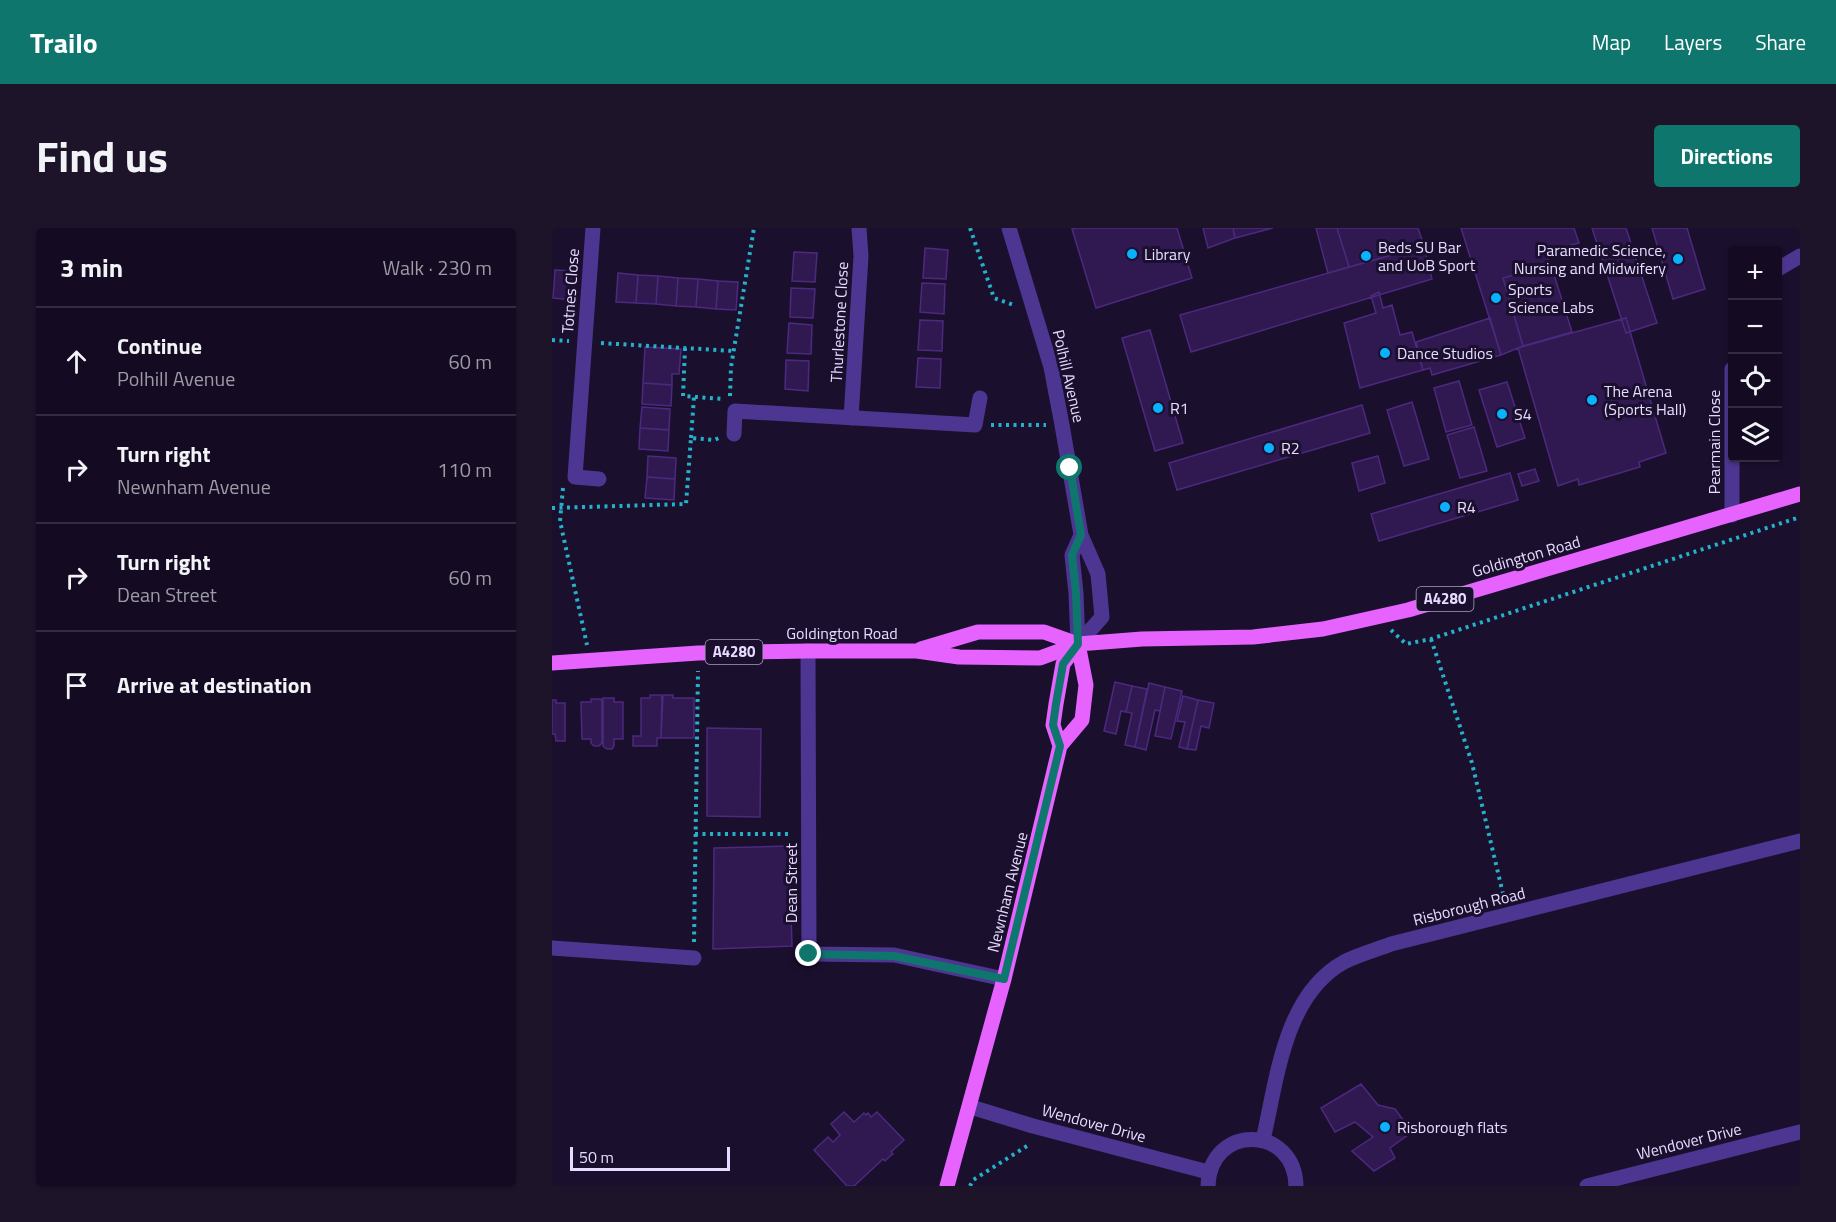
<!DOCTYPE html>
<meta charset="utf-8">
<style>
body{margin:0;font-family:"Titillium Web",sans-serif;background:#1d142a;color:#f1f3f6}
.controls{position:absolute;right:18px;top:18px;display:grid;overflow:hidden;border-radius:6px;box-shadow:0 2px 4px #0004}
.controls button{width:54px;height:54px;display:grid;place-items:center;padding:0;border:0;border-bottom:2px solid #332b40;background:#140b22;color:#f1f3f6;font:30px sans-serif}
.scale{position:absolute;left:18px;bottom:15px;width:160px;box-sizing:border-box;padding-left:6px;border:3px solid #e7dcff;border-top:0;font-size:16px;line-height:21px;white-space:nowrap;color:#e7dcff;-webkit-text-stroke:4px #1b0f2e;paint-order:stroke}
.stop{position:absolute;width:18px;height:18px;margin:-14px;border:4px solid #0f766e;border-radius:50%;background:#fff}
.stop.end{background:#0f766e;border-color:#fff;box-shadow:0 2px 6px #0008}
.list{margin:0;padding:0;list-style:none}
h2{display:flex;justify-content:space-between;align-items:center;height:78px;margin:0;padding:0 24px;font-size:26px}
h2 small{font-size:20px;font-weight:400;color:#9d9ba5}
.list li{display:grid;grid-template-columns:39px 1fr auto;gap:18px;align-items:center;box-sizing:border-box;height:108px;padding:0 24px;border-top:2px solid #332b40}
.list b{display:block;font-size:22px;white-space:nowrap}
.list p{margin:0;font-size:20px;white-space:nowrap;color:#9d9ba5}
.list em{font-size:20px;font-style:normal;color:#9d9ba5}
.icon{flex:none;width:33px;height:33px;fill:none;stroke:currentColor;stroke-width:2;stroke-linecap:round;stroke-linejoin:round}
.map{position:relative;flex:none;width:1248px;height:958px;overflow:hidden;border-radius:6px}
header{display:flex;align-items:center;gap:36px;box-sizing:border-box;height:84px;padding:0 30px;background:#0f766e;color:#fff}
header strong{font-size:28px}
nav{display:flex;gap:33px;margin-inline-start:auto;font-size:21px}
.intro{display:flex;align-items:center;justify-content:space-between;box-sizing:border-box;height:144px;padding:0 36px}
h1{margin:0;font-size:42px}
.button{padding:15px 27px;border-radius:6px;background:#0f766e;color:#fff;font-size:21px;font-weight:700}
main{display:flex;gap:36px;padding:0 36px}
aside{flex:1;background:#140b22;border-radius:6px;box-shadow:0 2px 4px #0004}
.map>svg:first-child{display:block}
.building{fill:#301951;stroke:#4c297f;stroke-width:1.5}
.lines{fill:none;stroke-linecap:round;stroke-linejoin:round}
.path{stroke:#25b1ca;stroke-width:4;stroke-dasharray:3 4.5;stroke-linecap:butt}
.minor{stroke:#4d3691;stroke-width:15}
.tertiary{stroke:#4d3691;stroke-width:15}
.primary{stroke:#e663ff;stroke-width:15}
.route{stroke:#0f766e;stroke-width:8}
.poi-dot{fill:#08b2ff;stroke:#1b0f2e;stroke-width:2}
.labels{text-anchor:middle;stroke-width:6;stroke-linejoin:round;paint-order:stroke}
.shield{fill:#1b0f2e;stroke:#aa9ec0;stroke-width:1.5}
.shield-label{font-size:15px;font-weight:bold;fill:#e7dcff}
.poi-label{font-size:16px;fill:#e7dcff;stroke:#1b0f2e;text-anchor:start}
.street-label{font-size:16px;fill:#e7dcff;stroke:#1b0f2e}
</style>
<header>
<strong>Trailo</strong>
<nav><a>Map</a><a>Layers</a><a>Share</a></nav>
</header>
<div class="intro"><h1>Find us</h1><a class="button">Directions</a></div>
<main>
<aside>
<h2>3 min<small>Walk · 230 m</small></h2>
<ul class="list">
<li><svg class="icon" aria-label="ahead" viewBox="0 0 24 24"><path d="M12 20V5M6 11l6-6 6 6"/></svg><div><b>Continue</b><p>Polhill Avenue</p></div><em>60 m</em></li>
<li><svg class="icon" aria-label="right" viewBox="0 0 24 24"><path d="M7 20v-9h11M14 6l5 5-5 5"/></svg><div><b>Turn right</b><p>Newnham Avenue</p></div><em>110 m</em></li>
<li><svg class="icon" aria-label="right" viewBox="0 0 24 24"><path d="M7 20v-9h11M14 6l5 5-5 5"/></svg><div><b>Turn right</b><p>Dean Street</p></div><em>60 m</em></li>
<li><svg class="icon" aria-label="arrive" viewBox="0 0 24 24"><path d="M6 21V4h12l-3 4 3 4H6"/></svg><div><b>Arrive at destination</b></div></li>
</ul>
</aside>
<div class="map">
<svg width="1248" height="958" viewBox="0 0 1248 958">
<rect width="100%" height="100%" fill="#1b0f2e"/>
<path class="building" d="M 525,0 L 625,0 L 640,50 L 544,80 L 520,1 Z
M 651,0 L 681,0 L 683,10 L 656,20 Z
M 681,0 L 721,0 L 683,10 Z
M 764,0 L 785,0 L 797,39 L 776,45 Z
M 785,0 L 866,0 L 872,18 L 797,39 Z
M 909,0 L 1022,0 L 1027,15 L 992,24 L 999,37 L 951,50 L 971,118 L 949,127 Z
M 1040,0 L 1074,0 L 1105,95 L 1074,105 Z
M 1100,0 L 1135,0 L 1153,61 L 1121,71 Z
M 872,18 L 880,51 L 639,124 L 628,87 Z
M 373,20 L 396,22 L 394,51 L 371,50 Z
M 242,24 L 265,25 L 263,54 L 240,53 Z
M 999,37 L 1020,104 L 971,118 L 951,50 Z
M 3,42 L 23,43 L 21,72 L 1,70 Z
M 66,45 L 86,47 L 84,75 L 64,74 Z
M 86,47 L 106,48 L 104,76 L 84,75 Z
M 106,48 L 126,50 L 124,78 L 104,76 Z
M 126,50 L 146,51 L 144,79 L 124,78 Z
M 146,51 L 166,53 L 164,81 L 144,79 Z
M 166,53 L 186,54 L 184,82 L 164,81 Z
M 370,55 L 393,56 L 392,86 L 368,84 Z
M 239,60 L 263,61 L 261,90 L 238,89 Z
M 827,64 L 831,80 L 840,77 L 848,107 L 860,104 L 871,142 L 808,160 L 792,95 L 824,85 L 819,68 Z
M 938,90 L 949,127 L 880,147 L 878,140 L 871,142 L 864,114 Z
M 1074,90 L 1114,225 L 1087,234 L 1088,239 L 1027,257 L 1026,251 L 1006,258 L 966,120 Z
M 368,92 L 391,93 L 390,123 L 366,122 Z
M 237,95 L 260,97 L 259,126 L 235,125 Z
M 598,102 L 631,215 L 603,223 L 570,110 Z
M 93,119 L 129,121 L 127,146 L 120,146 L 120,157 L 91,155 Z
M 366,130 L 389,131 L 388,160 L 364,159 Z
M 234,132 L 257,133 L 256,163 L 233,161 Z
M 907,153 L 920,197 L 894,204 L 882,160 Z
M 955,154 L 973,210 L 945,219 L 927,162 Z
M 91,155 L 120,157 L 119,178 L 90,176 Z
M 860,174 L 877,231 L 852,238 L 835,182 Z
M 810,177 L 818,205 L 625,262 L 617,235 Z
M 90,179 L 118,181 L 117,202 L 88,200 Z
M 922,199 L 935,243 L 908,250 L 895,207 Z
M 88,200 L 117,202 L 116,223 L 87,221 Z
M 96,228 L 124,230 L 123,251 L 95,249 Z
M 826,228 L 833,255 L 807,263 L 800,235 Z
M 983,241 L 987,253 L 970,258 L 966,246 Z
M 958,245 L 966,272 L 827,313 L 819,286 Z
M 95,249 L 123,251 L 122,272 L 93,270 Z
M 563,454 L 580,458 L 574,484 L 569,483 L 564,506 L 552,503 Z
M 597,455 L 613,459 L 608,483 L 603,482 L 594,522 L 583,519 Z
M 580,458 L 595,461 L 583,519 L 573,517 L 580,485 L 574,484 Z
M 613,459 L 630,463 L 619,511 L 603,508 Z
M 98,467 L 109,467 L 110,470 L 109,510 L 105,510 L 105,518 L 81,518 L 81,508 L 89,508 L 89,470 L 98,470 Z
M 111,467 L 121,467 L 121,470 L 142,470 L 142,510 L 109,510 Z
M 631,468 L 646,472 L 635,521 L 627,519 L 633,494 L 625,493 Z
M 51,470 L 62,470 L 62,474 L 71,474 L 71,511 L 62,511 L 62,518 L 60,521 L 55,521 L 51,518 Z
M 39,471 L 49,471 L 50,474 L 50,515 L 47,518 L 42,518 L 39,515 L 39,511 L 30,511 L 29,474 L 39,474 Z
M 0,472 L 4,472 L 4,475 L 13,475 L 13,513 L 4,513 L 3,506 L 0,506 Z
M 646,472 L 662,475 L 657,500 L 649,498 L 644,522 L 635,521 Z
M 155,500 L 209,501 L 208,589 L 155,588 Z
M 237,618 L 240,718 L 161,721 L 162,620 Z
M 809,856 L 826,877 L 843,881 L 860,904 L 838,920 L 843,930 L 822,943 L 800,923 L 821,909 L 803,894 L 783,904 L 769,880 Z
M 292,884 L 302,894 L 312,885 L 314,887 L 316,885 L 319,889 L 325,884 L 352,912 L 339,924 L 341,926 L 337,929 L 333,933 L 331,931 L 302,958 L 295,958 L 262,922 L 276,909 L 281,914 L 288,907 L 279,896 Z"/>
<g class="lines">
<path class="path" d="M 418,0 L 442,70 L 462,77
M 0,112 L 17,113
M 49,115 L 182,123
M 133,120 L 131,168 L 172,171
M 178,168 L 179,139 L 202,0
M 439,197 L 494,197
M 139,210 L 142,169
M 11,260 L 8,293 L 35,417
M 0,280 L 134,276 L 139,210 L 162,212 L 167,210
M 839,402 L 854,416 L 879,411 L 1248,289
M 879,411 L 920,535 L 952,670
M 143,606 L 239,606
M 142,714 L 146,443
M 418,958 L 421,952 L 475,918 L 476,915"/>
<path class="minor" d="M 41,0 L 23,249 L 47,251
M 1226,41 L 1248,28
M 299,190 L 309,28 L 307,0
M 182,206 L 183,183 L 423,197 L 428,170
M 1180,287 L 1180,141
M 256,423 L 257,726 L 342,727 L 452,751
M 0,720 L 142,730
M 419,879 L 481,898 L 656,944
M 711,912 C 725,852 732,767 792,734 C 807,726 824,722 839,716 L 1248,613
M 656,958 C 658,895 743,897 744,958
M 1035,958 L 1248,904"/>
<path class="tertiary" d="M 457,0 L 499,139 L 510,197 L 529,307 L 546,346 L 550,389 L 526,416
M 526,416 L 524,365 L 520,327 L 529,307"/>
<path class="primary" d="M 369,421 L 426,404 L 492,404 L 526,416
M 0,435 L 146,425 L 256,423 L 365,423 L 407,429 L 488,430 L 526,416 L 590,411 L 701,409 L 771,401 L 856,382 L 1248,266
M 508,518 L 530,492 L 534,457 L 526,416
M 395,958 L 452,751 L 508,518 L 501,497 L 504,476 L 511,436 L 526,416"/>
</g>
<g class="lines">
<path class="route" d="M 257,726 L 342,728 L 452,751 L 508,518 L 501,497 L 504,476 L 511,436 L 526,416 L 524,365 L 520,327 L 529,307 L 518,240"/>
</g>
<g class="poi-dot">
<circle cx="580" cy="26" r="6"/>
<circle cx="814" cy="28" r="6"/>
<circle cx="1126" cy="31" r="6"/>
<circle cx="944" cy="70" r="6"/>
<circle cx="833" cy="125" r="6"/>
<circle cx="1040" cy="172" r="6"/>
<circle cx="606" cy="180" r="6"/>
<circle cx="950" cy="186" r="6"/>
<circle cx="717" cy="220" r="6"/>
<circle cx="893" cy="279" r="6"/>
<circle cx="833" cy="899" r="6"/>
</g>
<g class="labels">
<g class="shield">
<rect x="864.5" y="359" width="57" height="24" rx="4.5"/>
<rect x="153.5" y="412" width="57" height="24" rx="4.5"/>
</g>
<g class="shield-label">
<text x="893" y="376">A4280</text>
<text x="182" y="429">A4280</text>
</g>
<g class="poi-label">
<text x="826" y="25">Beds SU Bar<tspan x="826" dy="18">and UoB Sport</tspan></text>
<text x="1114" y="28" text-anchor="end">Paramedic Science,<tspan x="1114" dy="18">Nursing and Midwifery</tspan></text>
<text x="592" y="32">Library</text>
<text x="956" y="67">Sports<tspan x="956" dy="18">Science Labs</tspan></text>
<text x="845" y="131">Dance Studios</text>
<text x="1052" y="169">The Arena<tspan x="1052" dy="18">(Sports Hall)</tspan></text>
<text x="618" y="186">R1</text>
<text x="962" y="192">S4</text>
<text x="729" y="226">R2</text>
<text x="905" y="285">R4</text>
<text x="845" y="905">Risborough flats</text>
</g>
<g class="street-label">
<text transform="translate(18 63) rotate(-86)" y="6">Totnes Close</text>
<text transform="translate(287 94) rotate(-87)" y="6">Thurlestone Close</text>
<text transform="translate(517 148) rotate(77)" y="6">Polhill Avenue</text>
<text transform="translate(1162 214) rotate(-90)" y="6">Pearmain Close</text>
<text transform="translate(974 328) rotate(-16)" y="6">Goldington Road</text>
<text x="290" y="411">Goldington Road</text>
<text transform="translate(239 655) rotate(-90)" y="6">Dean Street</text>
<text transform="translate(455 664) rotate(-76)" y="6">Newnham Avenue</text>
<text transform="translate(917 678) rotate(-14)" y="6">Risborough Road</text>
<text transform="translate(542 895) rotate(15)" y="6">Wendover Drive</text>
<text transform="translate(1137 913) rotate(-14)" y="6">Wendover Drive</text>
</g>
</g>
</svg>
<div class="controls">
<button>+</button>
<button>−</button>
<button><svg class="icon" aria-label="locate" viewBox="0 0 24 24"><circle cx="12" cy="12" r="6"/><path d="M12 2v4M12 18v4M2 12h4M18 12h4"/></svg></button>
<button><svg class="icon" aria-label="layers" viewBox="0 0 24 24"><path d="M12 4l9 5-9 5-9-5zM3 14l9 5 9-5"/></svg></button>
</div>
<div class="scale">50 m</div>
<div class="stop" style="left:518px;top:240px"></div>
<div class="stop end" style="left:257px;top:726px"></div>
</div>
</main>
